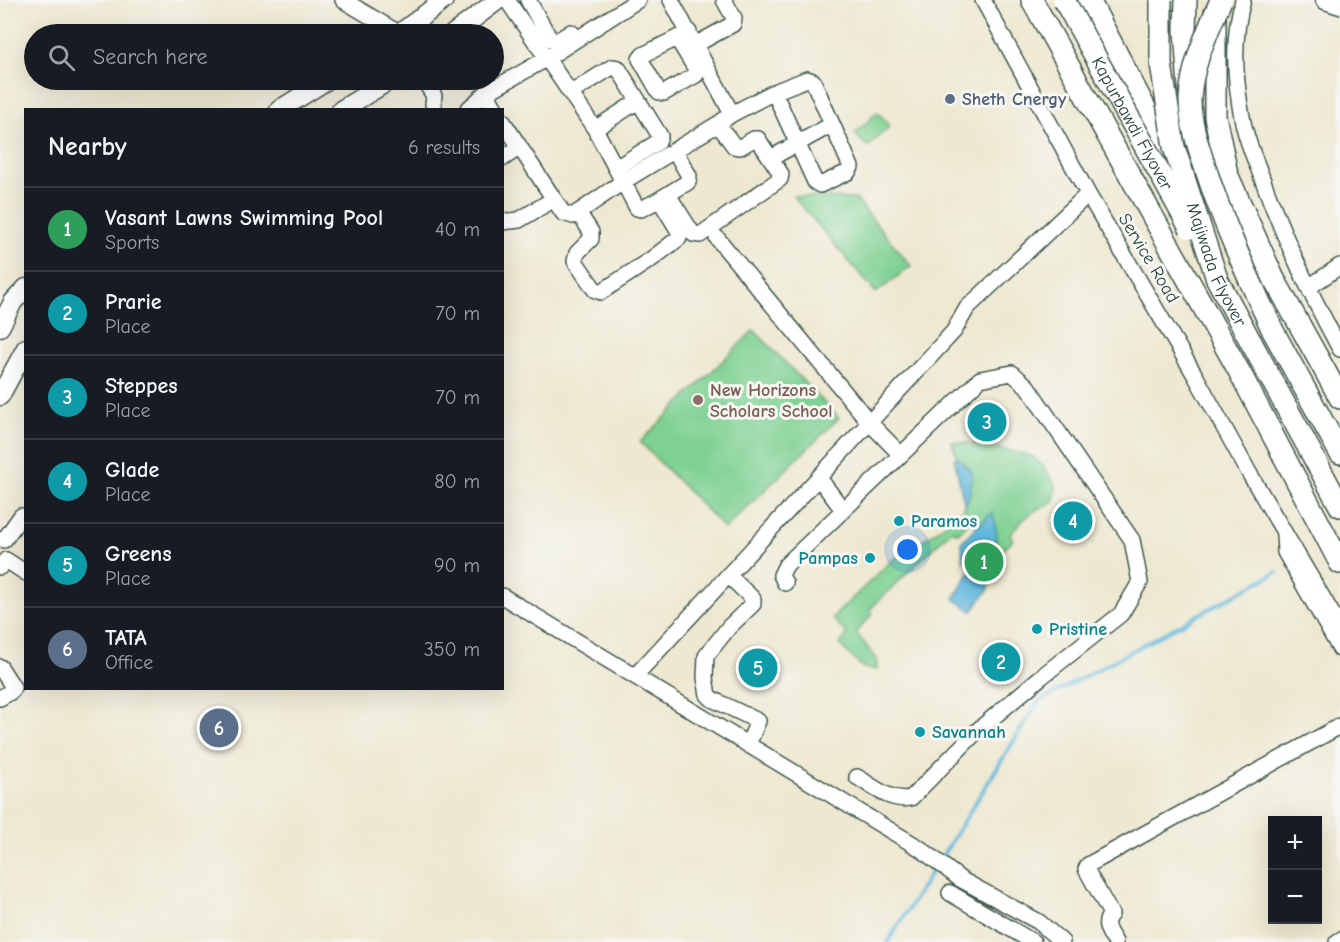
<!DOCTYPE html>
<meta charset="utf-8">
<style>
body{margin:0;font-family:"Comic Neue",sans-serif;background:#242831;color:#f1f3f6}
.controls{position:absolute;right:18px;bottom:18px;display:grid;overflow:hidden;border-radius:0px;box-shadow:0 6px 24px #0002}
.controls button{width:54px;height:54px;display:grid;place-items:center;padding:0;border:0;border-bottom:2px solid #363941;background:#171b24;color:#f1f3f6;font:30px sans-serif}
.you{position:absolute;left:908px;top:550px;width:21px;height:21px;margin:-15px;border:4px solid #fff;border-radius:50%;background:#1a73e8;box-shadow:0 0 0 9px #1a73e833}
.badge{display:grid;place-items:center;width:39px;height:39px;border-radius:50%;background:#db2777;color:#fff;font-size:20px;font-weight:700}
.pin{position:absolute;translate:-50% -50%;border:3px solid #fff;box-shadow:0 2px 6px #0006}
.list{margin:0;padding:0;list-style:none}
h2{display:flex;justify-content:space-between;align-items:center;height:78px;margin:0;padding:0 24px;font-size:26px}
h2 small{font-size:20px;font-weight:400;color:#9ea1a6}
.list li{display:grid;grid-template-columns:39px 1fr auto;gap:18px;align-items:center;box-sizing:border-box;height:84px;padding:0 24px;border-top:2px solid #363941}
.list b{display:block;font-size:22px;white-space:nowrap}
.list p{margin:0;font-size:20px;white-space:nowrap;color:#9ea1a6}
.list em{font-size:20px;font-style:normal;color:#9ea1a6}
.icon{flex:none;width:33px;height:33px;fill:none;stroke:currentColor;stroke-width:2;stroke-linecap:round;stroke-linejoin:round}
.map{position:relative;flex:none;width:1340px;height:942px;overflow:hidden}
.search{position:absolute;background:#171b24;box-shadow:0 6px 24px #0002;left:24px;top:24px;width:480px;height:66px;display:flex;align-items:center;gap:15px;box-sizing:border-box;padding:0 21px;border-radius:33px;color:#9ea1a6;font-size:22px}
.panel{position:absolute;background:#171b24;box-shadow:0 6px 24px #0002;left:24px;top:108px;width:480px;height:582px;border-radius:0px}
.map>svg:first-child{display:block}
.green{fill:#7fd193;stroke:#4f8764;stroke-width:1.5}
.water{fill:#5fb7dc;stroke:#3f7a88;stroke-width:1.5}
.lines{fill:none;stroke-linecap:round;stroke-linejoin:round}
.stream{stroke:#5fb7dc;stroke-width:4}
.minor-casing{stroke:#3e574b;stroke-width:18}
.major-casing{stroke:#3e574b;stroke-width:21}
.highway-casing{stroke:#3e574b;stroke-width:24}
.minor{stroke:#fff;stroke-width:15}
.major{stroke:#fff;stroke-width:18}
.highway{stroke:#fff;stroke-width:21}
.highway-bridge-casing{stroke:#3e574b;stroke-width:24;stroke-linecap:butt}
.highway-bridge{stroke:#fff;stroke-width:21}
.service-dot{fill:#5c6f8a;stroke:#f6f6f2;stroke-width:2}
.education-dot{fill:#8d6e63;stroke:#f6f6f2;stroke-width:2}
.culture-dot{fill:#0f9aa8;stroke:#f6f6f2;stroke-width:2}
.labels{text-anchor:middle;stroke-width:6;stroke-linejoin:round;paint-order:stroke}
.service-label{font-size:18px;font-weight:bold;fill:#4e5e75;stroke:#f6f6f2;text-anchor:start}
.street-label{font-size:18px;fill:#1f3d34;stroke:#f6f6f2}
.education-label{font-size:18px;font-weight:bold;fill:#785e54;stroke:#f6f6f2;text-anchor:start}
.culture-label{font-size:18px;font-weight:bold;fill:#0d838f;stroke:#f6f6f2;text-anchor:start}
</style>
<div class="map">
<svg width="1340" height="942" viewBox="0 0 1340 942">
<rect width="100%" height="100%" fill="#f6f6f2"/>
<filter id="ink" filterUnits="userSpaceOnUse"><feTurbulence type="fractalNoise" baseFrequency=".0167" numOctaves="2"/><feDisplacementMap in="SourceGraphic" scale="12" xChannelSelector="R" yChannelSelector="G"/><feConvolveMatrix kernelMatrix="1 2 1 2 8 2 1 2 1" color-interpolation-filters="sRGB"/></filter>
<filter id="wash" filterUnits="userSpaceOnUse"><feTurbulence type="fractalNoise" baseFrequency=".008" numOctaves="4" result="noise"/><feDisplacementMap in="SourceGraphic" scale="24" xChannelSelector="R" yChannelSelector="G"/><feGaussianBlur stdDeviation="1.35" result="paint"/><feColorMatrix in="noise" values="0 0 0 0 0 0 0 0 0 0 0 0 0 0 0 0 0 1.4 0 .05"/><feComposite in="paint" operator="in"/></filter>
<g filter="url(#wash)">
<rect width="100%" height="100%" fill="#eee8d0"/>
<path class="green" d="M 877,112 L 890,126 L 868,147 L 855,134 Z
M 793,196 L 856,199 L 911,266 L 876,293 Z
M 754,330 L 839,418 L 725,529 L 640,442 Z
M 952,442 L 980,444 L 1032,456 L 1045,468 L 1056,486 L 1054,502 C 1034,509 1023,518 1010,535 L 1013,540 L 1001,553 L 995,553 L 993,512 L 976,527 L 972,519 L 958,533 L 952,530 L 870,609 L 873,614 L 856,632 L 877,660 L 877,670 L 863,668 L 840,645 L 847,634 L 832,618 L 891,561 L 938,530 L 965,507 L 970,492 L 972,472 L 957,457 Z"/>
<path class="water" d="M 957,457 L 972,472 L 970,492 L 965,507 L 954,458 Z
M 993,512 L 997,535 L 989,589 L 972,611 L 954,599 L 973,566 L 975,557 L 963,561 L 962,541 Z"/>
<g class="lines">
<path class="stream" d="M 941,858 L 1038,702 L 1277,572
M 888,942 L 935,866"/>
</g>
</g>
<g filter="url(#ink)">
<g class="lines">
<defs>
<path id="minor" d="M 343,0 L 400,34
M 507,0 L 595,129 L 637,208 L 641,209 L 657,201 L 661,202 L 680,233 L 679,238 L 653,258 L 601,292 L 595,290 L 575,261 L 577,253 L 591,239 L 591,232 L 578,212
M 528,0 L 550,39 L 557,41 L 571,32
M 983,0 L 1088,194 L 1196,377 L 1248,471 L 1340,627
M 1243,0 C 1232,38 1235,83 1243,122 C 1246,138 1253,155 1259,170 C 1281,231 1309,292 1340,349
M 677,38 L 697,71 L 696,75 L 664,93 L 659,92 L 640,59 L 643,55 L 689,32
M 695,45 L 733,24 L 734,18 L 724,0
M 424,80 L 434,96 L 433,104 L 435,110
M 486,93 L 496,110
M 571,93 L 612,67 L 618,68 L 660,136 L 658,142 L 616,168
M 467,110 L 486,93 L 546,59 L 638,0
M 732,114 L 774,92 L 807,79 L 813,81 L 851,167 L 848,172 L 820,185 L 815,182 L 774,92
M 502,120 L 563,213 L 573,216 L 624,181 L 718,124 L 732,114 L 671,0
M 595,129 L 638,101
M 771,158 L 831,125
M 502,159 L 520,147
M 657,201 L 688,182 L 689,176 L 675,151
M 672,201 L 693,234 L 700,235 L 780,179 L 781,174 L 758,139 L 754,139 L 740,147 L 734,146 L 718,124
M 502,222 L 519,220 L 554,199
M 717,238 L 870,423 L 900,454
M 1309,287 L 1340,266
M 819,478 L 843,510
M 1284,534 L 1285,552 L 1340,649
M 4,540 L 21,516 L 26,517
M 0,567 L 6,560 L 26,573
M 728,575 L 753,599 L 753,604 L 729,627 L 706,656 L 705,678 L 708,695 L 712,699 L 758,721 L 748,745
M 785,583 L 781,575 L 786,565 L 980,379 L 1012,373 L 1027,386 L 1132,540 L 1140,582 L 1121,614 L 1041,677 L 977,731 L 911,798 C 890,802 874,787 857,777
M 502,596 L 921,849 L 960,879 L 1039,922 L 1062,942
M 0,667 L 13,687 L 12,691 L 0,698
M 635,676 L 954,331 L 967,308 L 1088,194
M 950,893 L 1033,942
M 1115,942 C 1109,932 1102,924 1111,914 L 1086,869 L 1088,865 L 1340,726
M 1337,942 L 1340,940"/>
<path id="major" d="M 1325,0 L 1340,5
M 399,34 L 444,0
M 453,34 L 498,0
M 279,110 L 327,80
M 341,110 L 390,80
M 0,327 L 13,302 L 26,288
M 0,396 L 26,348"/>
<path id="highway" d="M 1032,0 L 1239,371 L 1340,563
M 1089,0 L 1170,156
M 1186,0 L 1185,29 L 1189,89
M 1215,13 L 1215,116 L 1227,174 L 1273,277 L 1340,398
M 1273,331 L 1340,453
M 1251,342 L 1340,506"/>
</defs>
<use href="#minor" class="minor-casing"/>
<use href="#major" class="major-casing"/>
<use href="#highway" class="highway-casing"/>
<use href="#minor" class="minor"/>
<use href="#major" class="major"/>
<use href="#highway" class="highway"/>
<defs>
<g id="highway-bridge">
<path id="s1" d="M 1064,0 L 1190,228"/>
<path id="s2" d="M 1161,0 L 1161,64 L 1174,147 L 1217,279 L 1251,342"/>
<path d="M 1221,0 C 1208,31 1191,66 1190,100 C 1190,122 1198,146 1205,167 C 1223,223 1248,277 1273,331"/>
</g>
</defs>
<use href="#highway-bridge" class="highway-bridge-casing"/>
<use href="#highway-bridge" class="highway-bridge"/>
</g>
</g>
<circle class="service-dot" cx="950" cy="99" r="6"/>
<circle class="education-dot" cx="698" cy="400" r="6"/>
<g class="culture-dot">
<circle cx="899" cy="521" r="6"/>
<circle cx="870" cy="558" r="6"/>
<circle cx="1037" cy="629" r="6"/>
<circle cx="920" cy="732" r="6"/>
</g>
<g class="labels">
<g class="service-label">
<text x="962" y="105">Sheth Cnergy</text>
</g>
<g class="street-label">
<text dy="6" stroke="none"><textPath href="#s1" startOffset="141">Kapurbawdi Flyover</textPath></text>
<text transform="translate(1149 258) rotate(59)" y="6">Service Road</text>
<text dy="6" stroke="none"><textPath href="#s2" startOffset="273">Majiwada Flyover</textPath></text>
</g>
<g class="education-label">
<text x="710" y="396">New Horizons<tspan x="710" dy="21">Scholars School</tspan></text>
</g>
<g class="culture-label">
<text x="911" y="527">Paramos</text>
<text x="858" y="564" text-anchor="end">Pampas</text>
<text x="1049" y="635">Pristine</text>
<text x="932" y="738">Savannah</text>
</g>
</g>
</svg>
<div class="controls">
<button>+</button>
<button>−</button>
</div>
<div class="you"></div>
<div class="pin badge" style="left:984px;top:562px;background:#2e9e5b">1</div>
<div class="pin badge" style="left:1001px;top:662px;background:#0f9aa8">2</div>
<div class="pin badge" style="left:987px;top:422px;background:#0f9aa8">3</div>
<div class="pin badge" style="left:1073px;top:521px;background:#0f9aa8">4</div>
<div class="pin badge" style="left:758px;top:668px;background:#0f9aa8">5</div>
<div class="pin badge" style="left:219px;top:728px;background:#5c6f8a">6</div>
<div class="search"><svg class="icon" aria-label="search" viewBox="0 0 24 24"><circle cx="10" cy="10" r="6"/><path d="M15 15l6 6"/></svg>Search here</div>
<section class="panel">
<h2>Nearby<small>6 results</small></h2>
<ul class="list">
<li><span class="badge" style="background:#2e9e5b">1</span><div><b>Vasant Lawns Swimming Pool</b><p>Sports</p></div><em>40 m</em></li>
<li><span class="badge" style="background:#0f9aa8">2</span><div><b>Prarie</b><p>Place</p></div><em>70 m</em></li>
<li><span class="badge" style="background:#0f9aa8">3</span><div><b>Steppes</b><p>Place</p></div><em>70 m</em></li>
<li><span class="badge" style="background:#0f9aa8">4</span><div><b>Glade</b><p>Place</p></div><em>80 m</em></li>
<li><span class="badge" style="background:#0f9aa8">5</span><div><b>Greens</b><p>Place</p></div><em>90 m</em></li>
<li><span class="badge" style="background:#5c6f8a">6</span><div><b>TATA</b><p>Office</p></div><em>350 m</em></li>
</ul>
</section>
</div>
